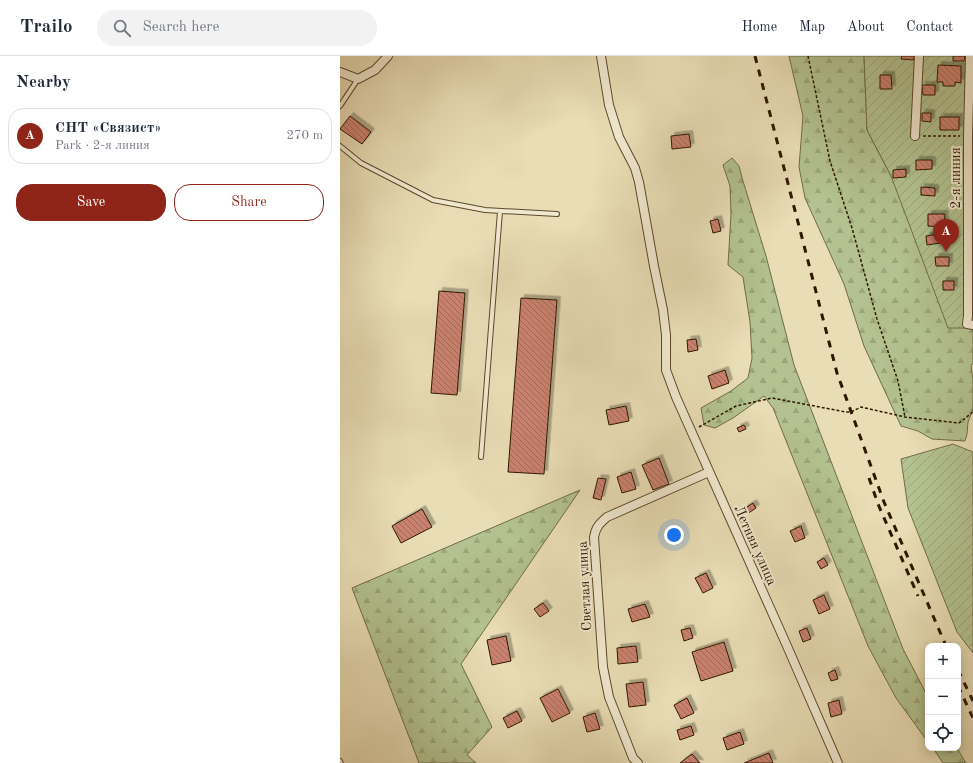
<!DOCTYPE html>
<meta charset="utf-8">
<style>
body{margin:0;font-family:"Old Standard TT",serif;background:#f2f2f3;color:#1f2937}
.controls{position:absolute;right:12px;bottom:12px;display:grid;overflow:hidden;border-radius:8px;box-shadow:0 2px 10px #0003}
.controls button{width:36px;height:36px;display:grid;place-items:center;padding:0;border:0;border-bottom:1px solid #e0e1e3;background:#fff;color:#1f2937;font:20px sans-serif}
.you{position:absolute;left:334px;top:479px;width:14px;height:14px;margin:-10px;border:3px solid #fff;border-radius:50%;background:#1a73e8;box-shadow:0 0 0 6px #1a73e833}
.badge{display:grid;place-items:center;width:26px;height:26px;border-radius:50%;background:#8f2418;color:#fff;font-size:13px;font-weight:700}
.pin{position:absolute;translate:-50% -33px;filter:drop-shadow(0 1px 2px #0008)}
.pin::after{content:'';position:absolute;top:21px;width:14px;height:12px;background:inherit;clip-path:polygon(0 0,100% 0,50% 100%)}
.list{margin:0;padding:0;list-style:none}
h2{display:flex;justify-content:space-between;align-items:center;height:52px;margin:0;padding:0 16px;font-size:17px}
h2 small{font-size:13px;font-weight:400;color:#747a83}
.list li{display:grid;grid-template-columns:26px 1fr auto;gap:12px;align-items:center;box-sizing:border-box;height:56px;margin:0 8px 8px;padding:0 8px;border:1px solid #e0e1e3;border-radius:16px}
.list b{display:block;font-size:15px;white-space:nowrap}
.list p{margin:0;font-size:13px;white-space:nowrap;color:#747a83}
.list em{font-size:13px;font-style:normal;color:#747a83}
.actions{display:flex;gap:8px;padding:12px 16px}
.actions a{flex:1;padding:9px 0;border:1px solid #8f2418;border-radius:16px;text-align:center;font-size:14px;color:#8f2418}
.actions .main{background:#8f2418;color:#fff}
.icon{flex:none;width:22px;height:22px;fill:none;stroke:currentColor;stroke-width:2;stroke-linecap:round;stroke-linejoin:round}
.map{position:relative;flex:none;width:633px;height:707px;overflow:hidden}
header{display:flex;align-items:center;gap:24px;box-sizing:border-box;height:56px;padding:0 20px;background:#fff;border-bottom:1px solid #e0e1e3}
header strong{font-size:19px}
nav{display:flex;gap:22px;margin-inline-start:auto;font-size:14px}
.search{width:280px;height:36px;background:#f2f2f3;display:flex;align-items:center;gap:10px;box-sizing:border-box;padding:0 14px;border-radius:22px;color:#747a83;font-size:15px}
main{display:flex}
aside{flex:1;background:#fff}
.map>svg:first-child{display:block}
.forest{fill:url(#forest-firs);stroke:#716c48}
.garden{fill:url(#garden-furrows);stroke:#716c48}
.building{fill:url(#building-back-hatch);stroke:#2f1700;filter:url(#shadow)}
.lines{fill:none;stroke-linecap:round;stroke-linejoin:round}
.service-casing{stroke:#5e482d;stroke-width:6}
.minor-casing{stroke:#5e482d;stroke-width:10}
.path{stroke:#2f1700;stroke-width:1.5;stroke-dasharray:3 2;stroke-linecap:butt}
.service{stroke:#f1e9cf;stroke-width:4}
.minor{stroke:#f1e9cf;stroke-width:8}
.rail{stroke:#2f1700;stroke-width:3;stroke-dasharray:7 7;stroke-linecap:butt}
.labels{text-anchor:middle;stroke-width:4;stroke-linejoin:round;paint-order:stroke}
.street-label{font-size:14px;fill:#2f1700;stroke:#f1e9cf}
</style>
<header>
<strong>Trailo</strong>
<div class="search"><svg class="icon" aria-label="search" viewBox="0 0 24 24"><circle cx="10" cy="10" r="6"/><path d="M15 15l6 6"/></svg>Search here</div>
<nav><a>Home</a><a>Map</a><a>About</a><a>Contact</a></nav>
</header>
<main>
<aside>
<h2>Nearby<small></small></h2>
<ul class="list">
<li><span class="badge">A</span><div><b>СНТ «Связист»</b><p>Park · 2-я линия</p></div><em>270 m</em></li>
</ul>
<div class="actions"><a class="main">Save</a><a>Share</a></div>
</aside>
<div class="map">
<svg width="633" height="707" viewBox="0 0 633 707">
<defs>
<pattern id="forest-firs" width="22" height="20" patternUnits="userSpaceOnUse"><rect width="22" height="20" fill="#b3c290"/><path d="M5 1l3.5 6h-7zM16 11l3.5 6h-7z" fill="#9aa67a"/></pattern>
<pattern id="garden-furrows" width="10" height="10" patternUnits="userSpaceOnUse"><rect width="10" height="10" fill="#b3c290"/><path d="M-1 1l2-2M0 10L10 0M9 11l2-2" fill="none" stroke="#9aa67a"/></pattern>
<pattern id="building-back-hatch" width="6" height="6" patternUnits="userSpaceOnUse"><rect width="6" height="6" fill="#ca826f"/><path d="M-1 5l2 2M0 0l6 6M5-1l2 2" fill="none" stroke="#a46959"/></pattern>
<filter id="shadow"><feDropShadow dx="3.5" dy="-3.5" stdDeviation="0" flood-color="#0004"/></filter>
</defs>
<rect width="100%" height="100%" fill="#e9ddb5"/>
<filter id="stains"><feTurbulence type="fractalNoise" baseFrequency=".005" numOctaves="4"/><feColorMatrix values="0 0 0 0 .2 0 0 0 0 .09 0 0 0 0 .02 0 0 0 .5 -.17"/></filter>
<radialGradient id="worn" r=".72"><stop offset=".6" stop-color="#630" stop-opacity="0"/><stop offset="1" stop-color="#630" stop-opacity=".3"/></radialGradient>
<path class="forest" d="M 449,0 L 524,0 L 527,74 L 551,120 L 633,272 L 633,308 L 631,309 L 633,323 L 633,353 L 628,366 L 627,378 L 625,385 L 592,383 L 578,375 L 561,370 L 524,290 L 504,228 L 465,142 L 459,111 L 463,60 Z
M 392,102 L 399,110 L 403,125 L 426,200 L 454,309 L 563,593 L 588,641 L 588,686 L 556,642 L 528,590 L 433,352 L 424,340 L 393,362 L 375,372 L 364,369 L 361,352 L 391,335 L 408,322 L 412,302 L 410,266 L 403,221 L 388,209 L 391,158 L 390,130 L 383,109 Z
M 240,434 L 121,608 L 152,671 L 127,699 L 136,707 L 79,707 L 12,532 Z
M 593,692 L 617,692 L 626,707 L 603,707 Z"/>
<path class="garden" d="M 524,0 L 633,0 L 633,272 L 608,272 L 551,120 L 527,74 Z
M 613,388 L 633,396 L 633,597 L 617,576 L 568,452 L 561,403 Z"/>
<path class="building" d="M 562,0 L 574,0 L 574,4 L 561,3 Z
M 613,0 L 625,0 L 624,5 L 613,5 Z
M 598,9 L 621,10 L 621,27 L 615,26 L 615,30 L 603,30 L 603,26 L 597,26 Z
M 540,19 L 551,19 L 552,33 L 540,33 Z
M 582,29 L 595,29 L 595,39 L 583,39 Z
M 582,57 L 591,57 L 591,66 L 582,65 Z
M 10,60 L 31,76 L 22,88 L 0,73 Z
M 600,61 L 619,61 L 619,74 L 600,74 Z
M 349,78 L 351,91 L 332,93 L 331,80 Z
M 576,104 L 592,104 L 592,113 L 576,114 Z
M 566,113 L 566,121 L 553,122 L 553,114 Z
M 581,131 L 595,132 L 595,140 L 581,139 Z
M 588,158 L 605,158 L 604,171 L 588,170 Z
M 378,163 L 381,175 L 373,177 L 370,165 Z
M 598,178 L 600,187 L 587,189 L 586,180 Z
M 595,201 L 609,201 L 609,210 L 596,210 Z
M 603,225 L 614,225 L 614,234 L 603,234 Z
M 99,235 L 125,237 L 117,339 L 91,337 Z
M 181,242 L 217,244 L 204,418 L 168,416 Z
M 356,283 L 358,294 L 348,296 L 347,284 Z
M 385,314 L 389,327 L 372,333 L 368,320 Z
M 286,350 L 289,365 L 269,369 L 266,354 Z
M 404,369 L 406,373 L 399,376 L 397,372 Z
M 319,402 L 329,428 L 313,434 L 302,409 Z
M 291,416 L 296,433 L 282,437 L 277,421 Z
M 258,422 L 266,423 L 261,444 L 253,442 Z
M 413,447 L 416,452 L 407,458 L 404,453 Z
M 82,453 L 92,471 L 61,487 L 52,470 Z
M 461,470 L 465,482 L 455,486 L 450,475 Z
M 484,502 L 488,509 L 481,513 L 477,506 Z
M 366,517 L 373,532 L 363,537 L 355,522 Z
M 484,539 L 490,553 L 479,558 L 473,544 Z
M 203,547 L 209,555 L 200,561 L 194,553 Z
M 305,548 L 310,561 L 292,566 L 288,553 Z
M 350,572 L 353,582 L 344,585 L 341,574 Z
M 467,572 L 471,583 L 463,586 L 459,575 Z
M 166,580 L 171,605 L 152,609 L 147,584 Z
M 384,586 L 393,615 L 361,625 L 352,596 Z
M 296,590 L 298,606 L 278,608 L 277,592 Z
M 495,614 L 498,623 L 491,625 L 488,617 Z
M 303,626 L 306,649 L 289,651 L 286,628 Z
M 218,633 L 230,657 L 212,666 L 200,642 Z
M 347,642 L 354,657 L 341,663 L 334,649 Z
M 499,644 L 502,658 L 491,661 L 488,647 Z
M 177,655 L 182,665 L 168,672 L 163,662 Z
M 255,657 L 260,673 L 247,676 L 243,661 Z
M 351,670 L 354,679 L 340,684 L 337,674 Z
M 400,676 L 404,688 L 387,694 L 383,682 Z
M 429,697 L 433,707 L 404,707 Z
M 352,698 L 360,707 L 340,707 Z"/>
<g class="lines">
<defs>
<path id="service" d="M 0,50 L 18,23
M 0,90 L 21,107 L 93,144 L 145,154 L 217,158
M 141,401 L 160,155
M 0,705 L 1,707"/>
<path id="minor" d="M 261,0 L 269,49 L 279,81 L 295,112 L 299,126 L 314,210 L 323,254 L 326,279 L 326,314 L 336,341 L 447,590 L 498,707
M 630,0 L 628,80 L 628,260 L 627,268 L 633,269
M 0,16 L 18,23 L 35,14 L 48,0
M 575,80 L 579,0
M 298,707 L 293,702 L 269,641 L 263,611 L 254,481 C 256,471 259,468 267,461 L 369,416"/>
</defs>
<use href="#service" class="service-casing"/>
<use href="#minor" class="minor-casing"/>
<path class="path" d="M 468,0 L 490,105 L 512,172 L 537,263 L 558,325 L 565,361
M 583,80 L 620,80
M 359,371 L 396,350 L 432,342 L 506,356 L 511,356 L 521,351 L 565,361 L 619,367 L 633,356"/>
<use href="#service" class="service"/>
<use href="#minor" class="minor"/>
<path class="rail" d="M 415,0 L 497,317 L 544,446 L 606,590
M 529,422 L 538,448 L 578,540
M 618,614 L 633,645
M 618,630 L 633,662"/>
</g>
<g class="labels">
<g class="street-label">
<text transform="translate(615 122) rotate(-90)" y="5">2-я линия</text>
<text transform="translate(416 489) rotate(66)" y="5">Летняя улица</text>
<text transform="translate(244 530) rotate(-93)" y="5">Светлая улица</text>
</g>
</g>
<rect width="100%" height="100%" filter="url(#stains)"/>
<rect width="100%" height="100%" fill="url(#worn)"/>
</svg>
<div class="controls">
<button>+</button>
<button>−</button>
<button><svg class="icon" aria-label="locate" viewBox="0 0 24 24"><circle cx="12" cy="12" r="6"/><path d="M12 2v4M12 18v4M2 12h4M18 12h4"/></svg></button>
</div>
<div class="you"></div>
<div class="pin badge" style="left:606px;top:196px">A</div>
</div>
</main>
